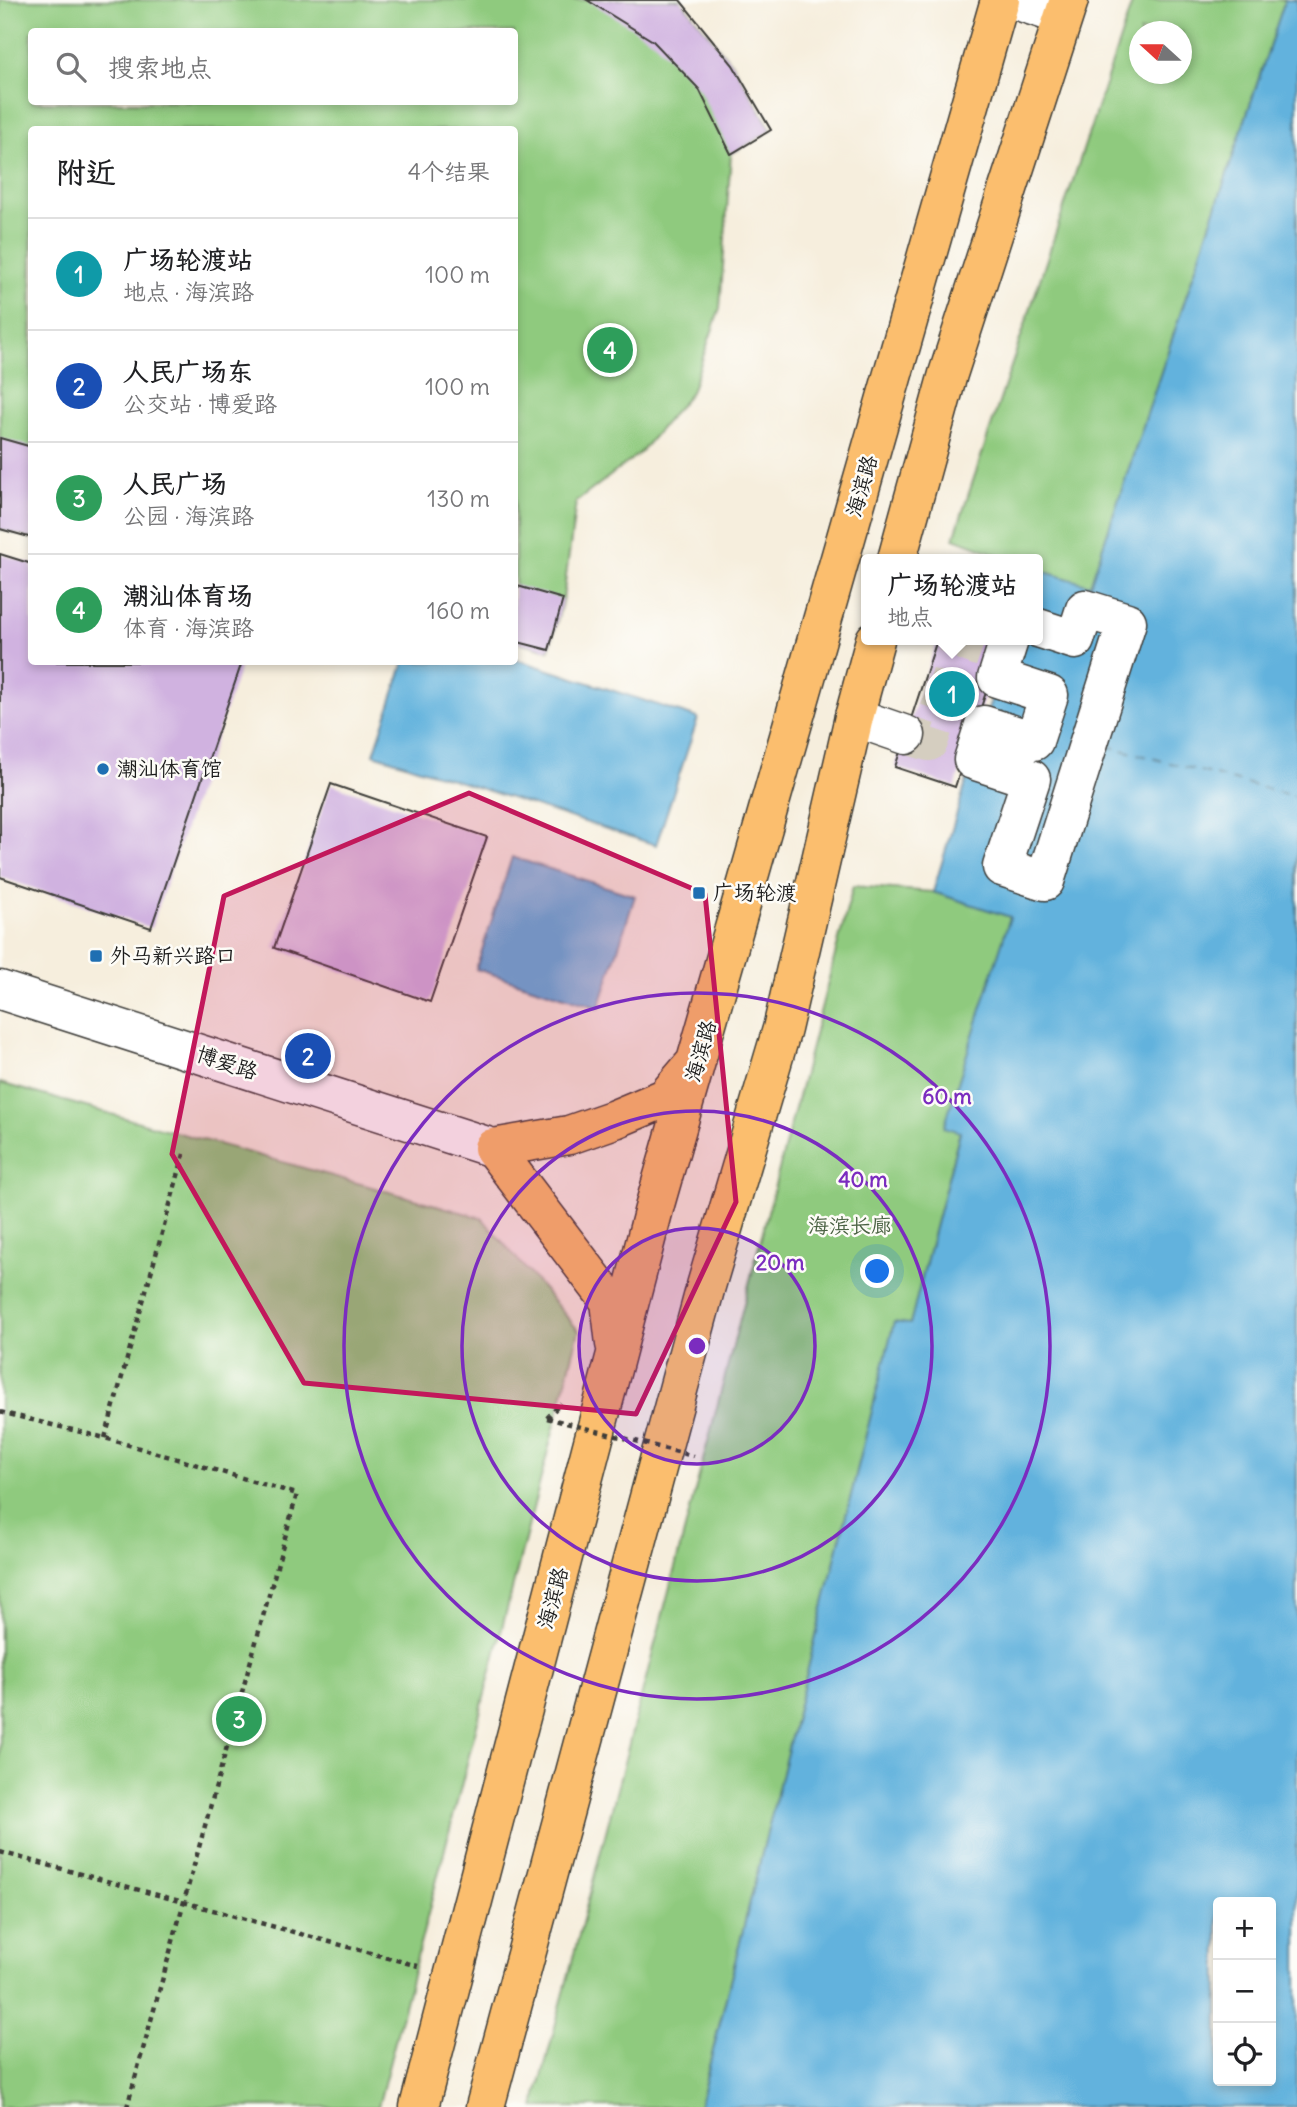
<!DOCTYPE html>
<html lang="zh">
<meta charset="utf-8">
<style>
body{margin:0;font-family:Delius,"LXGW WenKai TC",sans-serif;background:#f2f2f2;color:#202124}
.controls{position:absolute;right:21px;bottom:21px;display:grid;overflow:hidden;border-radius:7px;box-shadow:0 4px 10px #0003}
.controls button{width:63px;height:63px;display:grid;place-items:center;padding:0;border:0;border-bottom:2px solid #e0e0e0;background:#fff;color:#202124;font:35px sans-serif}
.compass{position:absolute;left:1129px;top:21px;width:63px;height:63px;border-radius:50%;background:#fff;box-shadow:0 4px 10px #0003;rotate:291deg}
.you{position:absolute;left:878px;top:1272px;width:24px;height:24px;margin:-18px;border:5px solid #fff;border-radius:50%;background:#1a73e8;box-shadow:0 0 0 10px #1a73e833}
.badge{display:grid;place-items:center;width:46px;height:46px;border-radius:50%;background:#0f766e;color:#fff;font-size:23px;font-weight:700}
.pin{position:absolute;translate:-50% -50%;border:4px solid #fff;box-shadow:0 2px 7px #0006}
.popup{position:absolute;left:861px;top:554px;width:182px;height:91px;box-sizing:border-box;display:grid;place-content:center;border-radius:7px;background:#fff;filter:drop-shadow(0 2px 5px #0005);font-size:23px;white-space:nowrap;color:#757577}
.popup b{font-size:26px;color:#202124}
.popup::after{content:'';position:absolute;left:50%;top:100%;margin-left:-14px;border:14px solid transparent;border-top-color:#fff}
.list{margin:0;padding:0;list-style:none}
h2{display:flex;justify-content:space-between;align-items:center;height:91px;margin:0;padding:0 28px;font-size:30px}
h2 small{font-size:23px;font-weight:400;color:#757577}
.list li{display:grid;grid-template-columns:46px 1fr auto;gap:21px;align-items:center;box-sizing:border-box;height:112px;padding:0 28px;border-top:2px solid #e0e0e0}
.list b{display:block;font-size:26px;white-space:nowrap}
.list p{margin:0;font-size:23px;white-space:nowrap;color:#757577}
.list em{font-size:23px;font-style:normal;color:#757577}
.icon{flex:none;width:38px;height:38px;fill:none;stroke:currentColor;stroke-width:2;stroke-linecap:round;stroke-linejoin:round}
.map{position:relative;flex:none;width:1297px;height:2107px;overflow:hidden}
.search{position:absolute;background:#fff;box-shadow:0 4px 10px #0003;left:28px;top:28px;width:490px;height:77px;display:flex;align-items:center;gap:18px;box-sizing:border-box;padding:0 24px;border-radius:7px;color:#757577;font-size:26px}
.panel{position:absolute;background:#fff;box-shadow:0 4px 10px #0003;left:28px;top:126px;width:490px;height:539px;border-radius:7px}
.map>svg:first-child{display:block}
.green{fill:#8fca7e;stroke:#56734d;stroke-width:2;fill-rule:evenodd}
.water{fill:#62b2dd;stroke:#3f677c;stroke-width:2;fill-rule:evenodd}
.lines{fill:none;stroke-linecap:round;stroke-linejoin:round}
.ferry{stroke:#3c6073;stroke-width:2;stroke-dasharray:9 7;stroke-linecap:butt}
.building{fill:#d0b2e0}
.minor-tunnel{stroke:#d5cec0;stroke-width:38;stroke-dasharray:38 19;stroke-linecap:butt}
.minor-casing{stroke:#3d3c39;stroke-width:41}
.major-casing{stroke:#3d3c39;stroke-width:41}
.path{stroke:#3d3c39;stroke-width:4.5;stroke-dasharray:5 5;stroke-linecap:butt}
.minor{stroke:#fff;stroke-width:38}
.major{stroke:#fbbe6e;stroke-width:38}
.path-bridge{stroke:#3d3c39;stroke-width:4.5;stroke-dasharray:5 5;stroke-linecap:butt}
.marked{fill:#c2185b;fill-opacity:0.2;stroke:#c2185b;stroke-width:5;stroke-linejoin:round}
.ring{fill:none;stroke:#7b2cbf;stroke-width:3.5}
.poi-dot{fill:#1f6fb2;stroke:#fdfcf7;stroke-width:2.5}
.labels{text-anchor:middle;stroke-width:5;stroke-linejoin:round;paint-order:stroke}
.street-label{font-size:21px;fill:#1c1c1c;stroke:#fdfcf7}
.poi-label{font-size:21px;fill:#1c1c1c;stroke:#fdfcf7;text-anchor:start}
.park-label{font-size:21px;fill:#4a6243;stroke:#fdfcf7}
.centre{fill:#7b2cbf;stroke:#fdfcf7;stroke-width:3.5}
.ring-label{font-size:21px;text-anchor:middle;font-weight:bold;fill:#7b2cbf;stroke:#fdfcf7;stroke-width:5;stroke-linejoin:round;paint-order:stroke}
</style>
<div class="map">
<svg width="1297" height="2107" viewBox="0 0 1297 2107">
<rect width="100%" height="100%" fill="#fdfcf7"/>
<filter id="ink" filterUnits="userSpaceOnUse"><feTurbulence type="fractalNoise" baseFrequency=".0143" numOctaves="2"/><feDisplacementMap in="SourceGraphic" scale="14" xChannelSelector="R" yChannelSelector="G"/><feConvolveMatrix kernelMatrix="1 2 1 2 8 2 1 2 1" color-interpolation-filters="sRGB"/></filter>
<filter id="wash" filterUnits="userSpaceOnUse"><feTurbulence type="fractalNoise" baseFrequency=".00686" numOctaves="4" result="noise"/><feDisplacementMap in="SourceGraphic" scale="28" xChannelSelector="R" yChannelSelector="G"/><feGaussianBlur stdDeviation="1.57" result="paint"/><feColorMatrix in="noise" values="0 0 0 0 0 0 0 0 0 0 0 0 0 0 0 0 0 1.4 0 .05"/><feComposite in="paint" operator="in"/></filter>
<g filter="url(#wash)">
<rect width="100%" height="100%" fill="#f6eedd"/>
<path class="green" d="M 0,0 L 680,0 L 733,65 L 771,130 L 731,154 L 720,308 L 691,392 L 641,452 L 576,502 L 563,599 L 549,650 L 515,641 L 514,130 L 32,130 L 31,538 L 0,529 ZM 32,32 L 514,32 L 514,102 L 32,102 Z
M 1133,0 L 1285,0 L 1090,586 L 1038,570 L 1038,559 L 1009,559 L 954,538 ZM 1140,32 L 1182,32 L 1182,74 L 1140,74 Z
M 853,886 L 933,892 L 1011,916 L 945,1126 L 960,1131 L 910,1325 L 894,1323 L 699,2107 L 534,2107 Z
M 0,1083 L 482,1218 L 579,1331 L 378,2107 L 0,2107 Z"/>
<path class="water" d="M 1285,0 L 1297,0 L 1297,2107 L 699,2107 L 894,1322 L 910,1324 L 960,1132 L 944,1127 L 1010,917 L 933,892 L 1009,640 L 1038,640 L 1038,570 L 1090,585 ZM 1218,1902 L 1271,1902 L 1271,2081 L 1218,2081 Z
M 515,659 L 698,718 L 656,845 L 374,754 L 404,662 L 514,662 Z
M 512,857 L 635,896 L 599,1008 L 476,969 Z"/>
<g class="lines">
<path class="ferry" d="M 1107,746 L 1297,797"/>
</g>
<g id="blocks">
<path class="building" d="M 587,0 L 680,0 L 733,65 L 771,130 L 731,154 L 699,89 L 653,41 Z
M 0,438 L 32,447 L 32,538 L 0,529 Z
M 0,554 L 32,564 L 32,662 L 242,662 L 151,928 L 0,877 Z
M 514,585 L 563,599 L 549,650 L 514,641 Z
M 937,640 L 1003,640 L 955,787 L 895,767 Z
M 331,784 L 487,837 L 430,1002 L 274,948 Z"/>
</g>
</g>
<g filter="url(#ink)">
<use href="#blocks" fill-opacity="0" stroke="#3d3c39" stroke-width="2"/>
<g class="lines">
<path class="minor-tunnel" d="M 906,735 L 929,742 L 962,641 L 998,654"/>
<defs>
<path id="minor" d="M 1015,0 L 1063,16
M 1009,640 L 997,678 L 1049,695 L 1034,741 L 984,725 L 973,760 L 1031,779 L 1002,867 L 1045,881 L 1127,622 L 1085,609 L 1075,640 L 1038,628
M 854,717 L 906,735
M 0,990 L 493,1148"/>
<path id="major" d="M 897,559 L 948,374 L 1069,0
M 615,1344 L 610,1301 L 493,1148 L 569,1135 L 615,1119 L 665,1098 L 695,1063
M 419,2107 L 656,1201 L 1000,0
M 485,2107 L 706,1286 L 782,1029 L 854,717 L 875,640"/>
</defs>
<use href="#minor" class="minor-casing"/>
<use href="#major" class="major-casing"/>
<path class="path" d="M 0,1412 L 105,1438 L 297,1494 L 127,2107
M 547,1418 L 561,1403
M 105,1438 L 184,1154
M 0,1852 L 418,1966"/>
<use href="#minor" class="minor"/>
<use href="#major" class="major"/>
<path class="path-bridge" d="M 547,1418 L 693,1456"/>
</g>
</g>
<path class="marked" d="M 469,793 L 705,894 L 736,1202 L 636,1414 L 304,1383 L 172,1154 L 224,896 Z"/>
<circle cx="697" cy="1346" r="118" fill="#7b2cbf" fill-opacity=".12"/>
<g class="ring">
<circle cx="697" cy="1346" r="118"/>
<circle cx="697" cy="1346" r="235"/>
<circle cx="697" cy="1346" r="353"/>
</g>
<g class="poi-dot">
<circle cx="103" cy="769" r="7"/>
<rect x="692" y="886" width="14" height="14" rx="3.5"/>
<rect x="89" y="949" width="14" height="14" rx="3.5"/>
</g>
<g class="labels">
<g class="street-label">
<text transform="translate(862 486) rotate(-74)" y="7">海滨路</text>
<text transform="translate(701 1051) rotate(-74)" y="7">海滨路</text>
<text transform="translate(227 1063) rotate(18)" y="7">博爱路</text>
<text transform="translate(553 1598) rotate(-75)" y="7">海滨路</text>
</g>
<g class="poi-label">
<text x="117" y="776">潮汕体育馆</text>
<text x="713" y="900">广场轮渡</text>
<text x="110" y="963">外马新兴路口</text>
</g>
<g class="park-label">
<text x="850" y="1233">海滨长廊</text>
</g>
</g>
<circle cx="697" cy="1346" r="10" class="centre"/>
<g class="ring-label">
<text x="947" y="1104">60 m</text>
<text x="863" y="1187">40 m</text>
<text x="780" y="1270">20 m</text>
</g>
</svg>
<div class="controls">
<button>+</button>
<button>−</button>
<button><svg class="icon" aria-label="locate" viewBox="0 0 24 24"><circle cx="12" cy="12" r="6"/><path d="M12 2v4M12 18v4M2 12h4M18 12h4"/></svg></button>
</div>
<svg class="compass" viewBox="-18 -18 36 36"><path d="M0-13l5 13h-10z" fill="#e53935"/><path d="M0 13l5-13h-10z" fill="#757577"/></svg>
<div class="you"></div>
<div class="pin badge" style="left:952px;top:694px;background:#0f9aa8">1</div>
<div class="popup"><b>广场轮渡站</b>地点</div>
<div class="pin badge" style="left:308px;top:1056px;background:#1a4fb4">2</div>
<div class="pin badge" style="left:239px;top:1719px;background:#2e9e5b">3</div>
<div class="pin badge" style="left:610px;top:350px;background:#2e9e5b">4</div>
<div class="search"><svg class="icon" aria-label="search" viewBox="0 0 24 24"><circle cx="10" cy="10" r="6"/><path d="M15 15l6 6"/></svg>搜索地点</div>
<section class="panel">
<h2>附近<small>4个结果</small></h2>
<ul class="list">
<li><span class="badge" style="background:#0f9aa8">1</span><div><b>广场轮渡站</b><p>地点 · 海滨路</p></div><em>100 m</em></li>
<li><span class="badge" style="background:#1a4fb4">2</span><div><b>人民广场东</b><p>公交站 · 博爱路</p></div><em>100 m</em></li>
<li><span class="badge" style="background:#2e9e5b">3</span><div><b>人民广场</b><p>公园 · 海滨路</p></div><em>130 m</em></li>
<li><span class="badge" style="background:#2e9e5b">4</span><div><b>潮汕体育场</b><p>体育 · 海滨路</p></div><em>160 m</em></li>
</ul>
</section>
</div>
